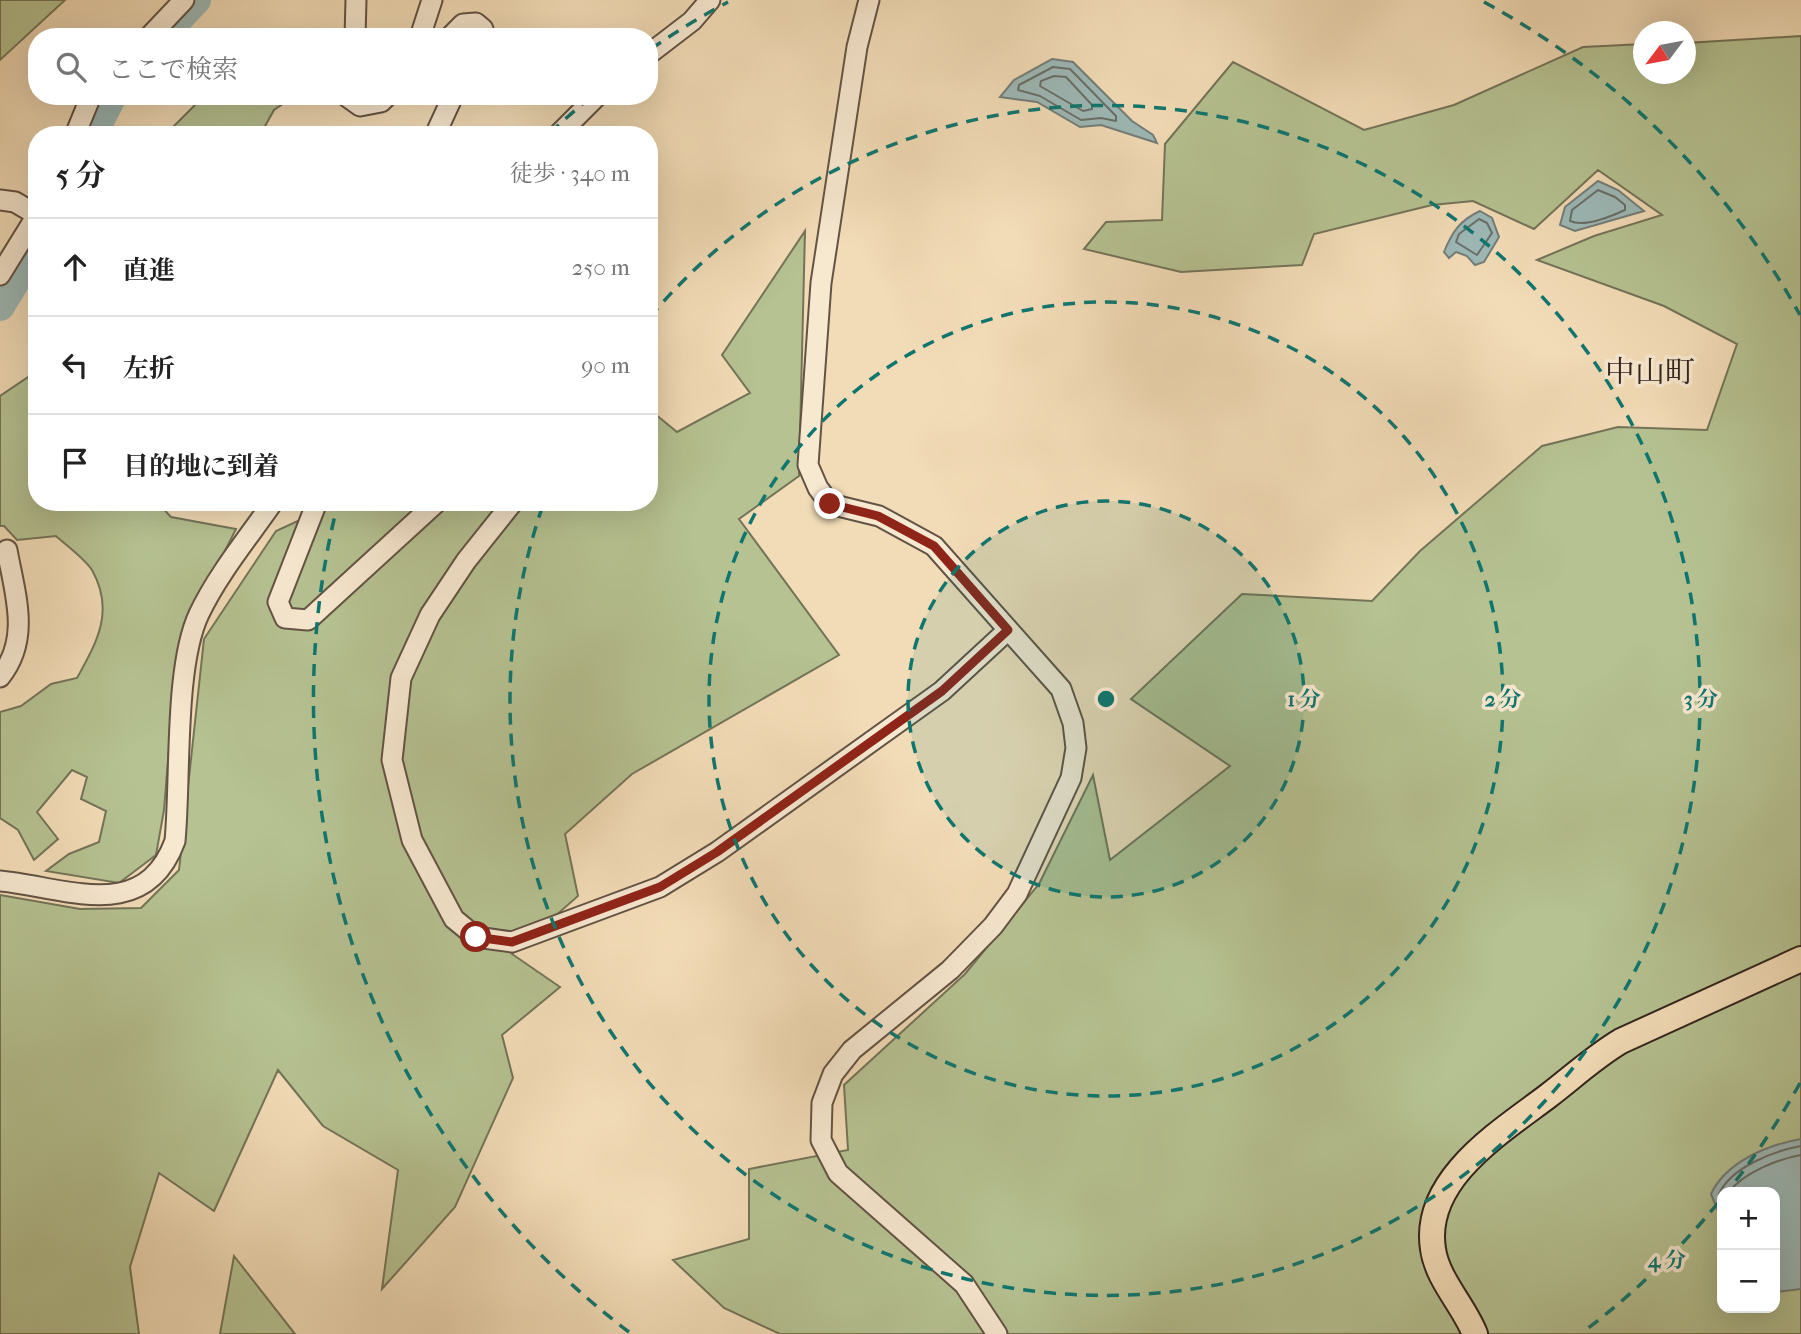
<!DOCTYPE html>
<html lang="ja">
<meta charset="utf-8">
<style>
body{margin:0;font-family:"IM FELL French Canon","Noto Serif JP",serif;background:#f6f6f6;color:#222}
.controls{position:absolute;right:21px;bottom:21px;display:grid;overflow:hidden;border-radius:14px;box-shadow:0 7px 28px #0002}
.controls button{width:63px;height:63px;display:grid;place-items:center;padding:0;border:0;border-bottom:2px solid #e0e0e0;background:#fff;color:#222;font:35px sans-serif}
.compass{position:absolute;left:1633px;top:21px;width:63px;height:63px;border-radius:50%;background:#fff;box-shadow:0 7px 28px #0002;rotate:238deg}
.stop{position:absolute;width:21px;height:21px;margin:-16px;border:5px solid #8f2418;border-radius:50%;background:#fff}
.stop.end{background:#8f2418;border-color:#fff;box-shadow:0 2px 7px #0008}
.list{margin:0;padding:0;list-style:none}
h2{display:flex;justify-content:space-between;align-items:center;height:91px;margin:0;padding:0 28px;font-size:30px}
h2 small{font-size:23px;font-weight:400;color:#767676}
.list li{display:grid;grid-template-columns:46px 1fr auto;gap:21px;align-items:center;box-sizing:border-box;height:98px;padding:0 28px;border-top:2px solid #e0e0e0}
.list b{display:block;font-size:26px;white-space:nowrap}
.list em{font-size:23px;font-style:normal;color:#767676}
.icon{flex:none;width:38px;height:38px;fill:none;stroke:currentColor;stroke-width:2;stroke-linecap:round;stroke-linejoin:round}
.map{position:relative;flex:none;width:1801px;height:1334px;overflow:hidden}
.search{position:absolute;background:#fff;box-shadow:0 7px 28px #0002;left:28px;top:28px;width:630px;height:77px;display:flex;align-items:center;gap:18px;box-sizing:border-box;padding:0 24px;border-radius:28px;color:#767676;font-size:26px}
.panel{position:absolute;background:#fff;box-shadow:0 7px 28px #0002;left:28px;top:126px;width:630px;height:385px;border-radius:28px}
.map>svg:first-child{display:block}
.green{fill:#b6c292;stroke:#747458;stroke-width:2;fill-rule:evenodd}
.water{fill:#9db9b7;stroke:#737e79;stroke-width:2}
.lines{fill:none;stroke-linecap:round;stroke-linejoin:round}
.shore{stroke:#686f6a;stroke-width:2}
.river{stroke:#9db9b7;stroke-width:30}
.minor-casing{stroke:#635344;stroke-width:23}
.major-casing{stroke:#33251d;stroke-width:28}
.minor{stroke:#f7e8d0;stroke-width:19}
.major{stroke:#f2dcb7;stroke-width:24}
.route{stroke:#8f2418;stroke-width:9}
.ring{fill:none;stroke:#0f766e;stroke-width:3.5;stroke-dasharray:12 9}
.labels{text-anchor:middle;stroke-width:7;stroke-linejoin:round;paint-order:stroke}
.quarter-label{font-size:30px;fill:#33251d;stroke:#f7e8d0}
.centre{fill:#0f766e;stroke:#f7e8d0;stroke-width:3.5}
.ring-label{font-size:21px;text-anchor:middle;font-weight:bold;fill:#0f766e;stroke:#f7e8d0;stroke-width:7;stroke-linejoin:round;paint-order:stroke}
</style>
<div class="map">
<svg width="1801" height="1334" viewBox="0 0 1801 1334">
<rect width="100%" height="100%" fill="#f2dcb7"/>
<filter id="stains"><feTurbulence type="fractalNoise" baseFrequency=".00286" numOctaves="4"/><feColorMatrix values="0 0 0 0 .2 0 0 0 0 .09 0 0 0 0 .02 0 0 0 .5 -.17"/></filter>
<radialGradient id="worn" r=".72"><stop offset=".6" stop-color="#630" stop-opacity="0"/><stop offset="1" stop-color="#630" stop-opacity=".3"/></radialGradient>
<path class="green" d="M 0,0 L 65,0 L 0,60 Z
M 1801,36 L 1801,1334 L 780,1334 L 724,1308 L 673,1260 L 749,1239 L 749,1169 L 848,1150 L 844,1085 L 965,974 L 1039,884 L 1093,775 L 1110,860 L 1230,766 L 1131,699 L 1242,594 L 1372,601 L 1420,551 L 1542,446 L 1618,427 L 1707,430 L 1737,344 L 1664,306 L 1537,260 L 1594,236 L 1662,215 L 1598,170 L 1534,229 L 1473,201 L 1432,205 L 1314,234 L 1302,265 L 1181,272 L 1084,249 L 1106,222 L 1162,220 L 1165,144 L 1233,62 L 1364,130 L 1454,105 L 1583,47 L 1643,44 L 1644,74 L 1686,74 L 1686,43 ZM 1722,1192 L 1775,1192 L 1775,1308 L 1722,1308 Z
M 204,96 L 293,96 L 293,97 L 274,110 L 260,135 L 165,135 Z
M 805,231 L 799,476 L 739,519 L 839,655 L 632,774 L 565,834 L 578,896 L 512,954 L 560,987 L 502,1035 L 513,1078 L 455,1207 L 382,1289 L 398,1170 L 323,1126 L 278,1070 L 214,1211 L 159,1173 L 130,1267 L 139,1334 L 0,1334 L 0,895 L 80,909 L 141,908 L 179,870 L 204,639 L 276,531 L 339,502 L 649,502 L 649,409 L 677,432 L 750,393 L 722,355 Z
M 37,362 L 37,502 L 157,502 L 171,517 L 236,529 L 185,630 L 172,711 L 164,810 L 156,855 L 119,883 L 46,871 L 69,854 L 99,842 L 106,811 L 81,799 L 87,777 L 72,770 L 37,812 L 58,839 L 34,860 L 18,830 L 0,818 L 0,712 L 21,706 L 51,684 L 77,678 C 97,642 115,611 92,570 C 84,558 67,546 56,536 L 17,540 L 4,526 L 0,526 L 0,396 L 28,377 Z
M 234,1256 L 295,1334 L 220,1334 Z"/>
<path class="water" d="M 1052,59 L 1073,62 L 1132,121 L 1153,135 L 1157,143 L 1101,125 L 1080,127 L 1037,102 L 1000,97 L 1014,80 Z
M 1598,181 L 1618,190 L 1644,211 L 1575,231 L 1560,225 L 1565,207 Z
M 1480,211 L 1492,218 L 1499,237 L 1484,262 L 1475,265 L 1467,256 L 1456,252 L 1449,258 L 1444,252 C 1452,232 1460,220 1480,211 Z
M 1801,1139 L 1801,1289 L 1775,1292 L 1775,1192 L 1722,1192 L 1722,1221 L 1711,1194 C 1726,1162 1767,1145 1801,1139 Z"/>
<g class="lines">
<path class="shore" d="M 1053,67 L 1070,69 L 1116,116 L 1116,121 L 1101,118 L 1081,120 L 1040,96 L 1018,90 L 1019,85 Z
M 1054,76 L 1066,77 L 1092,105 L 1092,109 L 1083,111 L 1040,86 L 1041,81 Z
M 1598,190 L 1615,197 L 1625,205 L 1625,210 C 1612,216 1585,228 1570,221 L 1572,210 Z
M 1479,219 L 1487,223 L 1492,233 L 1477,255 L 1456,242 L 1459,234 Z
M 1729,1192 C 1743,1173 1778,1159 1801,1155
M 1722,1203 L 1719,1194 C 1731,1167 1774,1151 1801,1146"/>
<path class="river" d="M 161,37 L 196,0
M 92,135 L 112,96
M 0,306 L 37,245"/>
<defs>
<path id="minor" d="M 869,0 L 857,47 L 821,283 L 808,465 L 818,488 L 830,504 L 879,516 L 934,546 L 1061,689 L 1073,723 L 1076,748 L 1071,778 L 1017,894 L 993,926 L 950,970 L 852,1050 L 833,1074 L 822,1103 L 821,1140 L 838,1173 L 964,1284 L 997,1334
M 149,37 L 184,0
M 355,37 L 356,0
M 420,37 L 432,0
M 450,37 L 463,24 L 476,23 L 483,29 L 479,37
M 649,54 L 692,21 L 710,0
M 346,96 L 360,106 L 381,102 L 387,96
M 75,135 L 91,96
M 435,135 L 453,96
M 558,135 L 597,96
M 0,200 L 15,202 L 37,215
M 0,275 L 37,215
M 317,502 L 278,602 L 285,618 L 308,620 L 437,502
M 513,502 L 466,561 L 430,615 L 401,678 L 392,760 L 412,840 L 454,919 L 476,937 L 512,942 L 660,887 L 717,852 L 942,691 L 1008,630
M 0,677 C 31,639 15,594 7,550
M 0,881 C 65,887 144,925 175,841 C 181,779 174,667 199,614 C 218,574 248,538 273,502"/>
<path id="major" d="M 1475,1334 C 1464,1306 1437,1279 1433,1249 C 1422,1179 1502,1131 1548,1096 C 1573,1077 1594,1057 1621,1041 L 1801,959"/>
</defs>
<use href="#minor" class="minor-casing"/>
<use href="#major" class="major-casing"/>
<use href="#minor" class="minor"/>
<use href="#major" class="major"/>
</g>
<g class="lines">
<path class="route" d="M 476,937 L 512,942 L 660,887 L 717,852 L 942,691 L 1008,630 L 934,546 L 878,516 L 830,504"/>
</g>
<circle cx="1106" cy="699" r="198" fill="#0f766e" fill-opacity=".12"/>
<g class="ring">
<circle cx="1106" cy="699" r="198"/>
<circle cx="1106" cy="699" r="397"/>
<path d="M650 317A595 595 0 1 1 543 505"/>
<path d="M1800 1083A793 793 0 0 1 1731 1187M1718 1203A793 793 0 0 1 1583 1332M629 1332A793 793 0 0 1 337 507M550 133A793 793 0 0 1 586 101M651 49A793 793 0 0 1 728 2M1484 2A793 793 0 0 1 1800 315"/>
</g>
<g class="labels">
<g class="quarter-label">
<text x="1650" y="382">中山町</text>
</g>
</g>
<circle cx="1106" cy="699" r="10" class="centre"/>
<g class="ring-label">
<text x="1304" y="706">1 分</text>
<text x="1503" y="706">2 分</text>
<text x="1701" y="706">3 分</text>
<text x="1667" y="1267">4 分</text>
</g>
<rect width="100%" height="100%" filter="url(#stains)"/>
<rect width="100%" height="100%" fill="url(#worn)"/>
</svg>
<div class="controls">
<button>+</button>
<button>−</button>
</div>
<svg class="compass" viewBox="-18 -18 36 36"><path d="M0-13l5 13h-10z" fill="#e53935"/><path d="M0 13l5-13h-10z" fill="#767676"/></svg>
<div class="stop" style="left:476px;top:937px"></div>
<div class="stop end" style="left:830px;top:504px"></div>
<div class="search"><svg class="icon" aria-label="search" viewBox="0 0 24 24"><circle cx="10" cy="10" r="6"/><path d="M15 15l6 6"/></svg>ここで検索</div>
<section class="panel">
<h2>5 分<small>徒歩 · 340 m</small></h2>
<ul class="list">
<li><svg class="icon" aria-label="ahead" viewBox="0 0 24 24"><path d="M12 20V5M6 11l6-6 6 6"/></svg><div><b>直進</b></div><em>250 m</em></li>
<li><svg class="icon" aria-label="left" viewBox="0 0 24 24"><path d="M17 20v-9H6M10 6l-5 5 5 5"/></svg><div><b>左折</b></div><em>90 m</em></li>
<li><svg class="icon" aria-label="arrive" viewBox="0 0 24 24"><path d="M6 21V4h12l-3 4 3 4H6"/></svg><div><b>目的地に到着</b></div></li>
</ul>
</section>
</div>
